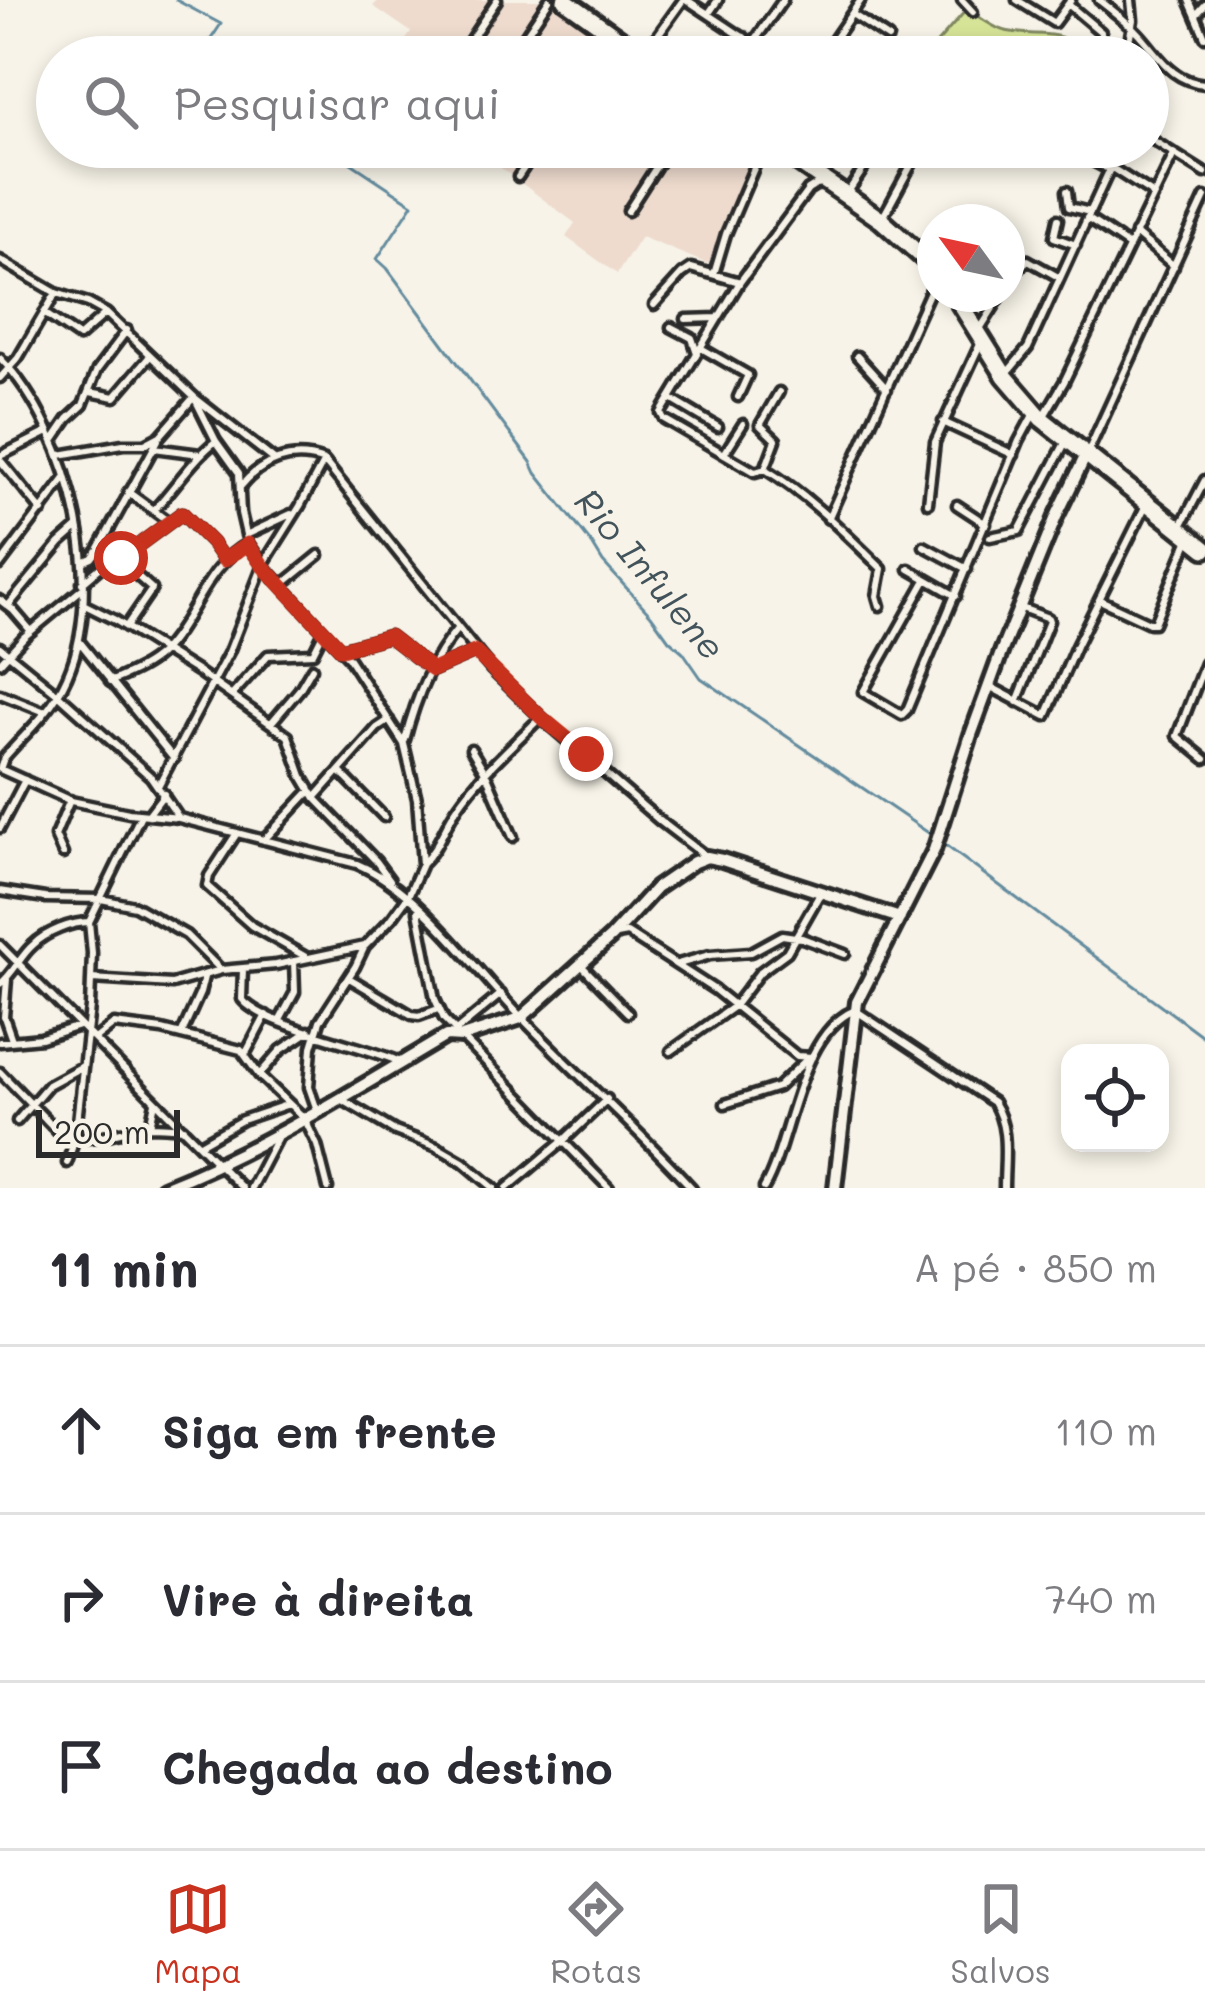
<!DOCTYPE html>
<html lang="pt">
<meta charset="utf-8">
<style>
body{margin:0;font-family:Mali,sans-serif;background:#f7f7f7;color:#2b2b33}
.controls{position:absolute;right:36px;bottom:36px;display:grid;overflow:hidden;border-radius:24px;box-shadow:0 6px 18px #0003}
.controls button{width:108px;height:108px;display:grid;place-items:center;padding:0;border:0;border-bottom:3px solid #e1e1e2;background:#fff;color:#2b2b33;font:60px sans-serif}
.compass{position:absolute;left:917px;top:204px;width:108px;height:108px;border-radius:50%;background:#fff;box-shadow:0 6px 18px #0003;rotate:303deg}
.scale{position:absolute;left:36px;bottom:30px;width:144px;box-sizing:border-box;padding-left:12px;border:6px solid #2b2b2b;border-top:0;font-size:33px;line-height:42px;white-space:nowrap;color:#2b2b2b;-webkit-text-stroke:9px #f7f3e8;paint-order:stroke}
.stop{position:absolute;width:36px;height:36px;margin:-27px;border:9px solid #c8321e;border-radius:50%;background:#fff}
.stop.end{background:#c8321e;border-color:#fff;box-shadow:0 3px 12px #0008}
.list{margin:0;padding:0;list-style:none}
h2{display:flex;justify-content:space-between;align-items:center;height:156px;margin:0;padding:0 48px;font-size:51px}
h2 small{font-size:39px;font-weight:400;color:#7c7c81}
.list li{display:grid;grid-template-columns:78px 1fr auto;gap:36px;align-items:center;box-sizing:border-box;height:168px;padding:0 48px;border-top:3px solid #e1e1e2}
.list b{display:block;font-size:45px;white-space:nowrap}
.list em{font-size:39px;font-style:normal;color:#7c7c81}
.icon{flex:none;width:66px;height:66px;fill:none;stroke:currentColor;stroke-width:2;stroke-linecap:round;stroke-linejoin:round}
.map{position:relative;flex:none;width:1205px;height:1188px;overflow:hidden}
.search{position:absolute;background:#fff;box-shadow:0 6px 18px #0003;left:36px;right:36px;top:36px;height:132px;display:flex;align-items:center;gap:30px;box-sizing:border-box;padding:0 42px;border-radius:66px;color:#7c7c81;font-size:45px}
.sheet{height:660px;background:#fff}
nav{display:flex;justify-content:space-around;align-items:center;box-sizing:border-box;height:168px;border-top:3px solid #e1e1e2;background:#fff;font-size:33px;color:#7c7c81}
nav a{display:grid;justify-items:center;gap:6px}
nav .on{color:#c8321e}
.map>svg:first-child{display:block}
.built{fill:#eedbce}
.green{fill:#d6e497;stroke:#808861;stroke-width:3}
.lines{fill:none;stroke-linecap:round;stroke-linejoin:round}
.stream{stroke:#638b9e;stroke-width:3}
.street-casing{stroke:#2b2b2b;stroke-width:15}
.secondary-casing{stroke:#2b2b2b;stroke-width:20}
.highway-casing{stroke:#2b2b2b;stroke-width:24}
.street{stroke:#f7f3e8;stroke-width:6}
.secondary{stroke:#f7f3e8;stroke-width:10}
.highway{stroke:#f7f3e8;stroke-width:15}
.route{stroke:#c8321e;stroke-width:15}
.labels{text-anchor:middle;stroke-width:10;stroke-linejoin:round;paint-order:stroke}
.water-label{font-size:36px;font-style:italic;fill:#42535b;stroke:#f7f3e8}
</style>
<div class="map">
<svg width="1205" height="1188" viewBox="0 0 1205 1188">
<rect width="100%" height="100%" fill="#f7f3e8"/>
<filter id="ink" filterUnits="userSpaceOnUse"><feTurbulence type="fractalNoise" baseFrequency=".00833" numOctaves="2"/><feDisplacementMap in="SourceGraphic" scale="24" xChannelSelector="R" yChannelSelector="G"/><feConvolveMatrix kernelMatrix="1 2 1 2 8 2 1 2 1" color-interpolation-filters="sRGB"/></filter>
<g filter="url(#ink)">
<path class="built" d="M 379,0 L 549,0 L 633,57 L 395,57 L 411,32 L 373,6 Z
M 473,147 L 760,147 L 762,149 L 708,264 L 641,237 L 617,274 L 566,237 L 575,223 Z"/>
<path class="green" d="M 967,9 C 978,16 990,26 1002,30 C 1038,40 1060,23 1086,57 L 933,57 L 937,43 Z"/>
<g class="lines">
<path class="stream" d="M 176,0 L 221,24 L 199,57
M 327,147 L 413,204 L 377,259 L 387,268 L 531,462 L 536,473 L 592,544 L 603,562 L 651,615 L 669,640 L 683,652 L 701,678 L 933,836
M 941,842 L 1205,1038"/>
<defs>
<path id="street" d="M 687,0 L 773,57
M 962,0 L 973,12
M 1017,0 L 1054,23 L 1071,0
M 1099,0 C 1112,10 1125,20 1137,32 C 1159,55 1170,81 1205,84
M 1189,0 L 1205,37
M 1069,5 L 1101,32 L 1106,57
M 709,13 L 718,0
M 852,14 L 888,38
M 1196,15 L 1205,5
M 753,43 L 783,0
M 645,53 L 683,0
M 459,57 L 497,0
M 511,57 L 549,0
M 598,57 L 611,36
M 730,57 L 744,37
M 822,57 L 861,0
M 1126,57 L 1133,20 L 1131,0
M 1148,137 L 1205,173
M 1066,147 L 1110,170
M 1112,168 L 1154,195
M 518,177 L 538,147
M 825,184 L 816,185 L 808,190 L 740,282 L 661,413 L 664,419 L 755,472 L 765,469 C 808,495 846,534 882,569 L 877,596 L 880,606
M 1067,191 L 1069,207 L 1090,212
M 848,192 L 878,147
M 628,211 L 669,147
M 883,217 L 921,147
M 1087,218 L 1129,246
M 1058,219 L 1054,237 L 1076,245
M 1135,233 L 1174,266
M 0,260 L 56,293 L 88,303 L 106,313 L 194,397 L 216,441 L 239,473 L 241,513 L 248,543 L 263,565 L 348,657 L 404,744 L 417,799 L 422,864 L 408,896 L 392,918 L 365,946 L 355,967 L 320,1021 L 312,1047 L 309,1087 L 318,1113
M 714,274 L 726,234 L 763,147
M 1007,285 L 1017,270 L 1028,260 L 1060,278
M 654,305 L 682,274 L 691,268 L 740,282
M 44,313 L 79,337 L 106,313
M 686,319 L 718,318
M 671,327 L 692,338 L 697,353
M 980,329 L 1002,294
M 701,348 L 748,375 L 738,397
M 857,356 L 887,389
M 0,358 C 72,431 114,603 58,694 C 44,718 22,737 4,758 L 0,769 L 71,801 L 129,813 L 179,818 L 357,864 C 419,890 475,970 523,1019 C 578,1076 638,1129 692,1188
M 1007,373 L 1028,348 L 1120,147
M 0,378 L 18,358 L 56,293
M 90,392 L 115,397 L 150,356
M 671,399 L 718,427
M 1044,416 L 1064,382 L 1174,154
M 943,422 L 1014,455
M 53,441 L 68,419 L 83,405 L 97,370 L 127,330
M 154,448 L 200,454
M 1089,450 L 1205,197
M 724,454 L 743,424
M 60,455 L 123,444 L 145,444 L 160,436 L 194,397 L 273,459
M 0,456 L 48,432
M 0,460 L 42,511
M 765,469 L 776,440 L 760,425 L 779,392
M 241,486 C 262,461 292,449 324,461 L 491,669 L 548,724 L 660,821 L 707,857
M 128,492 L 169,522
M 928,503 L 935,442 L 981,342
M 957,505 L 986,524
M 154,510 C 175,487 192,460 216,441
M 828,519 L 935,280
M 1181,526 L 1205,480
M 246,535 L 291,514
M 990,537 L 1019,531 L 1065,443
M 924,546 L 967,569
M 118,559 L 152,589 L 126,627
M 83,562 L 92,558 L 98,550 L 158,440
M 0,565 L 66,477
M 909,569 L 956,596
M 926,580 L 863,692 L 902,715 L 907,710 L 1019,441 L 1033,415
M 82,583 L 109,560 L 121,558 L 182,513 L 212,543 L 224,560
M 282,585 L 319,555
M 0,600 L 13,610 L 31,631
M 1100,600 L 1149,623 L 1154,623 L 1190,537
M 83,604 L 115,620 L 198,672 L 288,736 L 302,776 L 315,798 L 376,861 L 390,880
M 8,606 L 60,543 L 77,528
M 79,641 L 174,759
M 0,647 L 58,694 L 151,777 L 179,818
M 341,649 L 389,636 L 433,670 L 475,652
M 0,663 L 24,637 L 82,589
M 1205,663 L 1177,736 L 1205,759
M 110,682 C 128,674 146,667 160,654 C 194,620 204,567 248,543
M 989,686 L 1046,716 L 1076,646 L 1145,507
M 0,694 L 45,712
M 233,694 L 268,655 L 313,653 L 324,631
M 1017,702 L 1049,621 L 1048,618 L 1019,607
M 271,723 L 299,690 L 312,668
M 405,740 C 415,701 430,661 457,629
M 471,749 L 486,774 L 513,837
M 340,772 L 384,817
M 158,786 L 229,652 L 263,565 L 300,506 L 324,461
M 315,798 L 377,728 L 389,720
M 148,815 L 164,794
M 0,828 L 25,780
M 237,833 L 209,876 L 207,886 L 252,926 L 306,957
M 264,840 L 310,791
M 63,854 L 55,836 L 70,800
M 422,864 C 438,849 444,827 457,808 C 480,774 512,746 541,717
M 0,891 L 45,898 L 101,899 L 135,906 L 186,935 L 221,970
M 418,911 L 435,999 L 444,1019 L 609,1188
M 616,935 L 627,933 L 715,990 L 797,1056 L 812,1057
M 0,945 L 242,1188
M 678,964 L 710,955 L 751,952 L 782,935 L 802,938 L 845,954
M 581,965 L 628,1013
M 243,969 L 242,999 C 261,1025 364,1046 398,1061
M 349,978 L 412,1015 L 419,1016 L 438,1009
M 7,979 L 4,1017 L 12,1040
M 92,979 L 172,984 L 221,970 L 276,965 L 365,946
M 0,984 C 14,973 20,956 33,945 C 46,932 72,922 89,922
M 280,1020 L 295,992 L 294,961
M 456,1031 L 501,994
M 181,1035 L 200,993 L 204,977
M 95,1039 L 114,1024 L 162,1030 L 241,1050 L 259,1075 L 304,1118 L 317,1145 L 328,1188
M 0,1042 L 41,1038 L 79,1026
M 671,1051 L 734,1006 L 760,972 L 787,952 L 821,892
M 246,1053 L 266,1015
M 0,1072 L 60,1134 C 88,1146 122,1129 151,1126 C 162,1126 172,1127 183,1128
M 259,1075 L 281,1050 L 309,1031
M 341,1099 L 395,1131 L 437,1147 L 463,1162 L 494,1188
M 725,1104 L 778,1087 L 807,1059
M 17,1121 L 48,1085 L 81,1067
M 150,1126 L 155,1102
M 200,1144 L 242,1120 L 289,1104
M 67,1163 L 75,1139 L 90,1007 L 92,953 L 89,922 L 141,815
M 251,1188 L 277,1138
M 507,1188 L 563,1141 L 607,1099
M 764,1188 C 791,1142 798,1033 855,1010 L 993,1102 C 1010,1128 1004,1158 1004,1188"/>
<path id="secondary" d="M 163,1188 C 264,1148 353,1091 446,1036 L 462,1037 L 521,1018 L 611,937 L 656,888 L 694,862 L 707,857 L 722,860 L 900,918
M 835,1188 L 857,1002 L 934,850 L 971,735 L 1002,650 L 1056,517 L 1086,455"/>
<path id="highway" d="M 565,0 L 645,57
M 776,147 L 881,220 L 935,268
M 954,294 L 1005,376 L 1042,419 L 1205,549"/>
</defs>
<use href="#street" class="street-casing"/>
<use href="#secondary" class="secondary-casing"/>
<use href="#highway" class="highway-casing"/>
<use href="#street" class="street"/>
<use href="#secondary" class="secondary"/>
<use href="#highway" class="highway"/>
</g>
</g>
<g class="lines" filter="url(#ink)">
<path class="route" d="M 121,558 L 182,513 L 212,543 L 224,560 L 248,544 L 262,565 L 341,649 L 389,636 L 433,670 L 475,652 L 541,717 L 586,754"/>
</g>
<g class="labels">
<g class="water-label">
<text transform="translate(650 574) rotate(50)" y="13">Rio Infulene</text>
</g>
</g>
</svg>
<div class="controls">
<button><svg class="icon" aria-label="locate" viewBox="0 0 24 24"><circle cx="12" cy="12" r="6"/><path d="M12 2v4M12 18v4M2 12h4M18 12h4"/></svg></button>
</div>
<svg class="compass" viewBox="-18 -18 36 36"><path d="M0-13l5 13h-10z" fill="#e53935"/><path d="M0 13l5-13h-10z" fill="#7c7c81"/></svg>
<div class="scale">200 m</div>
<div class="stop" style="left:121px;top:558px"></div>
<div class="stop end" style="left:586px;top:754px"></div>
<div class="search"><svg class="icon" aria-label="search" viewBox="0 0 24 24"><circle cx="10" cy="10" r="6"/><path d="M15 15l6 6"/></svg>Pesquisar aqui</div>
</div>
<section class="sheet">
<h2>11 min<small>A pé · 850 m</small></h2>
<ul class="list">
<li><svg class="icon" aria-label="ahead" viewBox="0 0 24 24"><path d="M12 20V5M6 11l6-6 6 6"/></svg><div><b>Siga em frente</b></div><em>110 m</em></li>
<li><svg class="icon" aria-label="right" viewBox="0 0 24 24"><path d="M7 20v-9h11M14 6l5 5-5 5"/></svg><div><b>Vire à direita</b></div><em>740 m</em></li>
<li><svg class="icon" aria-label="arrive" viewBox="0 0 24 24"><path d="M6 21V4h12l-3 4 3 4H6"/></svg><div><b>Chegada ao destino</b></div></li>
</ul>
</section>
<nav>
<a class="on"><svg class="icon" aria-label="map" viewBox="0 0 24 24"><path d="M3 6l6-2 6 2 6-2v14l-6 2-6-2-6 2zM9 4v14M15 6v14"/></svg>Mapa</a>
<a><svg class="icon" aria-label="directions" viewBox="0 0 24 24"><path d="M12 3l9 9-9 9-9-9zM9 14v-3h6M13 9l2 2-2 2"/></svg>Rotas</a>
<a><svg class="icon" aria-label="saved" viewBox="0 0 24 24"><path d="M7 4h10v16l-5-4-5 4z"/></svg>Salvos</a>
</nav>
